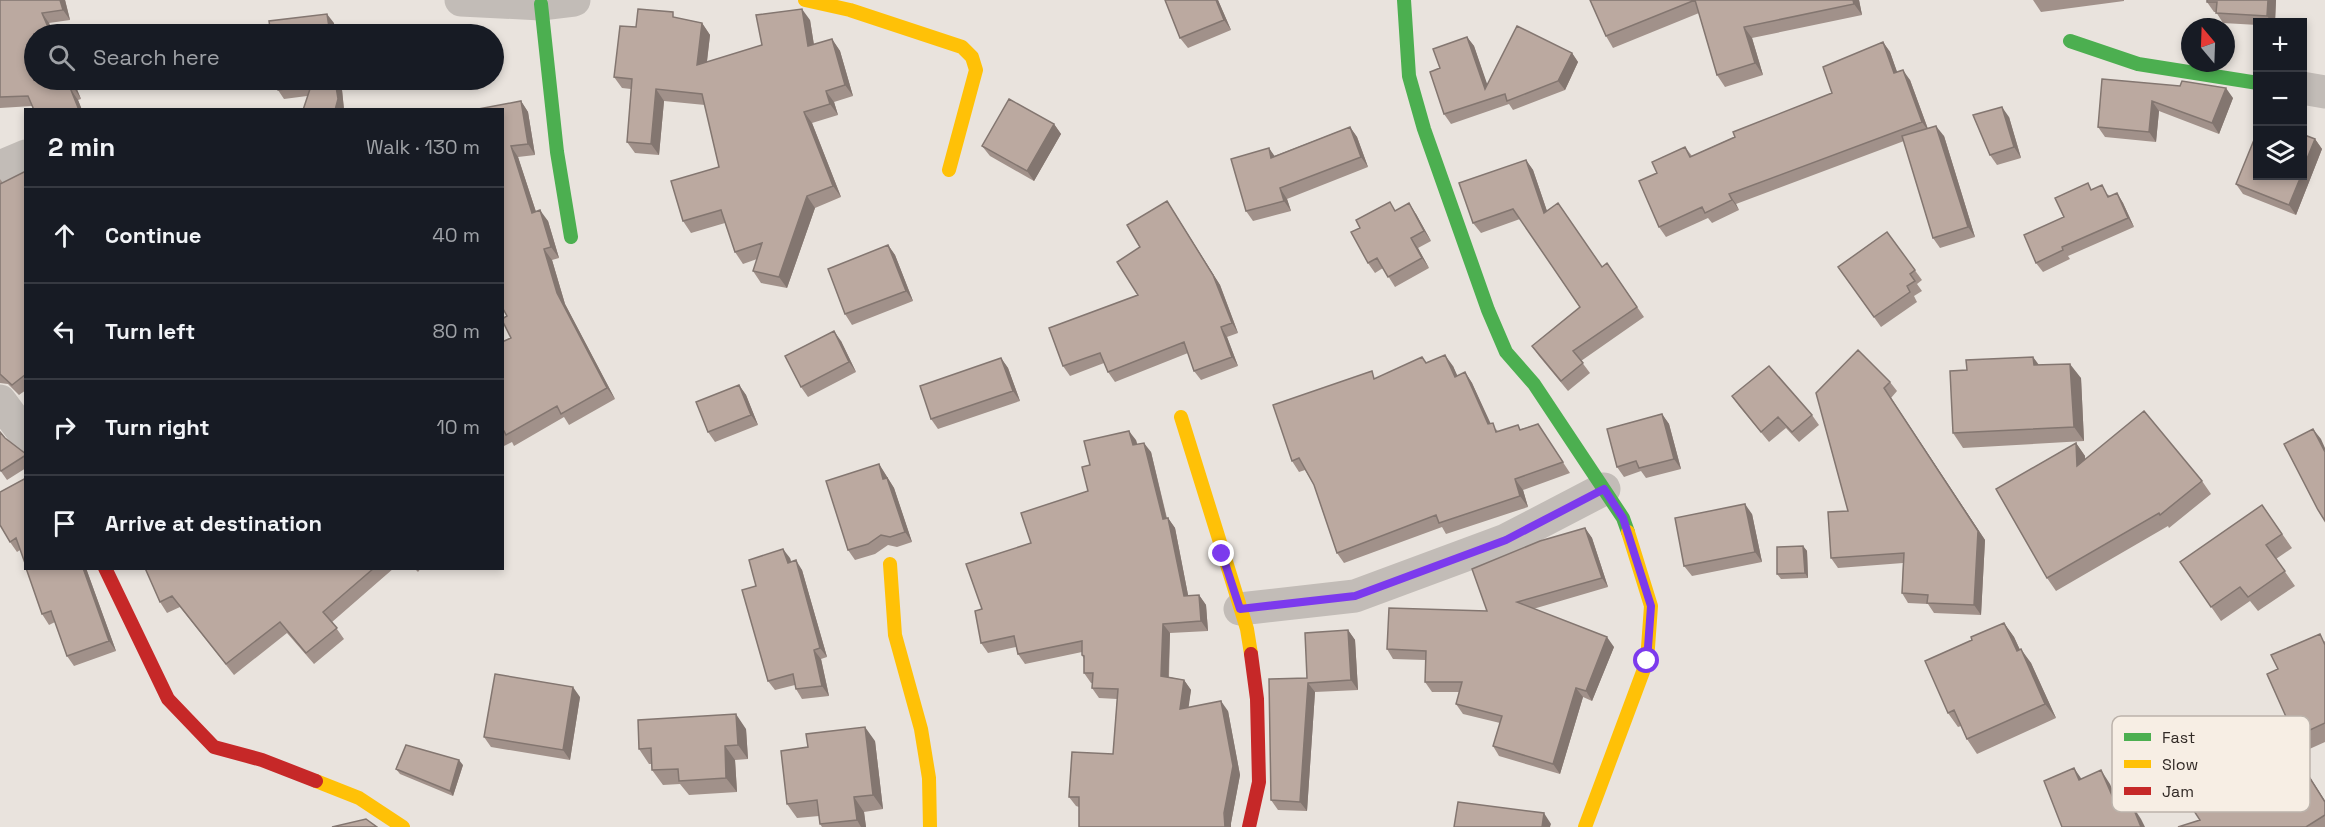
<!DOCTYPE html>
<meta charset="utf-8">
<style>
body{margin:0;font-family:"Space Grotesk",sans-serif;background:#20242c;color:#f1f3f6}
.controls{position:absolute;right:18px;top:18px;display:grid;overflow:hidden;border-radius:0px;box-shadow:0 3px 9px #0003}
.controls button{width:54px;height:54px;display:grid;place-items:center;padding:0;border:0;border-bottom:2px solid #363941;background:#171b24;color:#f1f3f6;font:30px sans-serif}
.compass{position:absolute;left:2181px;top:18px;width:54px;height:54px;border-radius:50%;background:#171b24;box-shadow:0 3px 9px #0003;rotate:341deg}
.stop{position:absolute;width:18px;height:18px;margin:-14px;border:4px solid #7c3aed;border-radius:50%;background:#fff}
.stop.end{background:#7c3aed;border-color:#fff;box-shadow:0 2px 6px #0008}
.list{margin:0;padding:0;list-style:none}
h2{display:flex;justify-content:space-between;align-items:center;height:78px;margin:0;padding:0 24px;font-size:26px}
h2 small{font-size:20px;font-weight:400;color:#9ea1a6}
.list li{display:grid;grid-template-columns:39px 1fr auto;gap:18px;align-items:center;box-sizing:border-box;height:96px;padding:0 24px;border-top:2px solid #363941}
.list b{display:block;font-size:22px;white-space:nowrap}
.list em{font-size:20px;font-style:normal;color:#9ea1a6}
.icon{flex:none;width:33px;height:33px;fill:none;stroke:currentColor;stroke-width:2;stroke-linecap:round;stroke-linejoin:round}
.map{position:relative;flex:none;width:2325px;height:827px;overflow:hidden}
.search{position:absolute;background:#171b24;box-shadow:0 3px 9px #0003;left:24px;top:24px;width:480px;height:66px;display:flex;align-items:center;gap:15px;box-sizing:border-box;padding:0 21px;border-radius:33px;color:#9ea1a6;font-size:22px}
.panel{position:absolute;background:#171b24;box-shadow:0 3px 9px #0003;left:24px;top:108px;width:480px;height:462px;border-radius:0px}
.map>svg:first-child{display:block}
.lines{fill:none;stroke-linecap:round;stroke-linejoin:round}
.street{stroke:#c2bcb7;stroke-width:33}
.fast{stroke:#4caf50;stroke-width:14}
.slow{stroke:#ffc107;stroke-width:14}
.jam{stroke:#c62828;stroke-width:14}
.wall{fill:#a1918a}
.shaded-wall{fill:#837670}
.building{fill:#bba9a0;stroke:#837670;stroke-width:1.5}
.route{stroke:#7c3aed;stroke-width:8}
.key{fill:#f7eee4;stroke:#bcb3ab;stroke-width:1.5}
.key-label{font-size:16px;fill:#322a26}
</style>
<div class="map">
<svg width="2325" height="827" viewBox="0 0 2325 827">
<rect width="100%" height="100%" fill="#e9e3dd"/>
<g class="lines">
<path class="street" d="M 461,0 L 541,4 L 574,0
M 2302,88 L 2325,92
M 0,167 L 26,156
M 0,401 L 26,436
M 1240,609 L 1355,596 L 1506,540 L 1604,489"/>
<path class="fast" d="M 1404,0 L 1409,76 L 1424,129 L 1488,310 L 1506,352 L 1534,384 L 1623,518 L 1628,532
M 541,4 L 557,152 L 571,237
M 2070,41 L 2138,64 L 2258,83"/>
<path class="slow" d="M 805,0 L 850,10 L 962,47 L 972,57 L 976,70 L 949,170
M 1181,417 L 1247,629 L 1251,654
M 890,564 L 895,635 L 921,729 L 929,778 L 930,827
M 316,781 L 359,798 L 403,827
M 1585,827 L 1647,661 L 1651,606 L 1628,532"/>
<path class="jam" d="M 105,568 L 168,699 L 214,747 L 262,760 L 316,781
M 1249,827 L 1259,782 L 1257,699 L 1251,654"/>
</g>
<path class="wall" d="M 0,0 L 65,0 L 70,20 L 49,23 L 54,34 L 34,34 L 34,80 L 73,80 L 81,99 L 78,100 L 82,110 L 34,110 L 32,106 L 0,108 Z
M 1165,0 L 1218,0 L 1231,30 L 1188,48 L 1180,38 Z
M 1590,0 L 1859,0 L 1862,15 L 1752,38 L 1763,75 L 1725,87 L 1717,75 L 1699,13 L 1613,48 L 1606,36 Z
M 2033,0 L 2124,0 L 2124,1 L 2041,12 Z
M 2276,0 L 2275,22 L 2258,22 L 2258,25 L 2223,23 L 2216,12 L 2214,12 L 2207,2 Z
M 678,18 L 702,23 L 710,35 L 707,62 L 762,45 L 810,20 L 814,45 L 832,39 L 840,51 L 853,96 L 834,102 L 838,115 L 812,123 L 841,197 L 815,208 L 787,288 L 761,283 L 753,271 L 757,259 L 743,264 L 735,252 L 725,223 L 691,233 L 683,221 L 719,167 L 705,105 L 664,101 L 659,155 L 635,153 L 627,142 L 631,89 L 622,88 L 614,77 L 636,27 Z
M 1467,37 L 1474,46 L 1487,85 L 1572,53 L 1578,62 L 1565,90 L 1513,110 L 1509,104 L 1451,124 L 1444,114 L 1440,68 Z
M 1883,42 L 1890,52 L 1897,72 L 1910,80 L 1928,129 L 1944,136 L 1975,237 L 1940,248 L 1933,238 L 1904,141 L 1736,204 L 1739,210 L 1712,223 L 1708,218 L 1666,237 L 1659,227 L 1657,173 L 1685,147 L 1692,156 L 1832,93 Z
M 276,80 L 341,80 L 344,109 L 307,96 L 284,99 L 278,90 Z
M 2180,86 L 2233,98 L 2219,134 L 2159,111 L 2156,142 L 2105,137 L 2098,127 Z
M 521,101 L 528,112 L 535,155 L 518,157 L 536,212 L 548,221 L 559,258 L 552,260 L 565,304 L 615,399 L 569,425 L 564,417 L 514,446 L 512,442 L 502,447 L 502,342 L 511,338 L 507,316 L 502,110 Z
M 2009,117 L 2021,158 L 1997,165 L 1990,155 Z
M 1054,124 L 1061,134 L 1034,181 L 990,156 L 982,146 Z
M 1350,127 L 1357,137 L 1368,167 L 1287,199 L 1291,211 L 1253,221 L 1246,211 L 1274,156 Z
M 2315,139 L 2322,149 L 2296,215 L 2243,194 L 2236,184 Z
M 1526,160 L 1533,170 L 1547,211 L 1602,267 L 1607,263 L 1644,317 L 1581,361 L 1590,373 L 1568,391 L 1539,356 L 1532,346 L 1580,307 L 1520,219 L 1481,233 L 1473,223 Z
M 26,171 L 26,390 L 19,395 L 8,384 L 0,383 L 0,179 L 3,183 Z
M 2093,190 L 2109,195 L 2110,196 L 2117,193 L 2123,203 L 2134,227 L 2068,256 L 2070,259 L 2043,272 L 2036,263 L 2064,217 Z
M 1167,201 L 1220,285 L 1238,333 L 1227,337 L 1238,366 L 1201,380 L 1194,371 L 1188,353 L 1115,382 L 1108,372 L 1104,363 L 1070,376 L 1063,366 L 1138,295 L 1140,247 Z
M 1396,211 L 1416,214 L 1431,241 L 1418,248 L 1429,268 L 1395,287 L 1383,268 L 1375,273 L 1368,263 Z
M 1887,232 L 1922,280 L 1917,284 L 1922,291 L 1914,296 L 1917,302 L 1881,327 L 1838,267 Z
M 888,245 L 895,255 L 913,301 L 852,325 L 845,314 Z
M 841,341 L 856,372 L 808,397 L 801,387 Z
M 2033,357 L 2039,365 L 2081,378 L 2084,441 L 1963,448 L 1953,433 L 1967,370 Z
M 1001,358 L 1008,368 L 1020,401 L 938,429 L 931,419 Z
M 1426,363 L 1453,366 L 1457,376 L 1465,372 L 1472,383 L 1490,424 L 1498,431 L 1521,429 L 1538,424 L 1570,473 L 1523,490 L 1528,507 L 1446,534 L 1442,527 L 1344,563 L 1337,553 L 1314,485 L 1305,470 L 1299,472 L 1292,461 L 1376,378 Z
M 1890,382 L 1897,391 L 1891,398 L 1985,540 L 1981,615 L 1934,613 L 1928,604 L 1908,603 L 1902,593 L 1903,563 L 1838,568 L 1831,558 L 1848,511 L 1816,393 Z
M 739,385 L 746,395 L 758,425 L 715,442 L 708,432 Z
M 1732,396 L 1812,415 L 1819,425 L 1799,442 L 1786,428 L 1769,442 L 1739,406 Z
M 1662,414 L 1669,424 L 1681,469 L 1646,478 L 1641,471 L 1624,477 L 1617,467 Z
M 5,438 L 26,454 L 26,468 L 7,480 L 0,470 Z
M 1136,440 L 1137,444 L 1151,452 L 1167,518 L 1168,518 L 1175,528 L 1188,595 L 1199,595 L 1206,605 L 1208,631 L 1170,633 L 1169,677 L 1184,680 L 1191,690 L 1188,707 L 1228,711 L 1240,775 L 1231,823 L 1231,827 L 1079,827 L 1079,807 L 1076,806 L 1069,797 L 1113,754 L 1117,699 L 1099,698 L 1092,688 L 1093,683 L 1091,683 L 1084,673 L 1084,659 L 1082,655 L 1082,652 L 1025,664 L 1018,654 L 1016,647 L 988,653 L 981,643 L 982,609 L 1031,543 L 1088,491 L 1090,465 Z
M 2076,443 L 2085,456 L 2085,459 L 2202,481 L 2211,494 L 2169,528 L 2168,526 L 2056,591 L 2047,578 Z
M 879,464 L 894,488 L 912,542 L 897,547 L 888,545 L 875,554 L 855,560 L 848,550 Z
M 26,478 L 20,550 L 17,552 L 10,542 Z
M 2262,505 L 2292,548 L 2276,559 L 2295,586 L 2258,611 L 2250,601 L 2221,621 L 2180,562 Z
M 1752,514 L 1762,562 L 1692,576 L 1684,566 Z
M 1585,528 L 1592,538 L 1608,587 L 1533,609 L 1614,647 L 1592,701 L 1583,697 L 1560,774 L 1499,756 L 1493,746 L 1500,723 L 1463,714 L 1456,704 L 1460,692 L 1432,692 L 1425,682 L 1425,660 L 1393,659 L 1387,649 L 1487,611 Z
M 1803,546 L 1807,551 L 1808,578 L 1781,579 L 1777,574 Z
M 790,558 L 791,562 L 802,570 L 827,657 L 821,659 L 829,696 L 802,699 L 796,689 L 795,685 L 775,690 L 768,681 L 756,586 Z
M 26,568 L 86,568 L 116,651 L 74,666 L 67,656 L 55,622 L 49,625 L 42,614 Z
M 145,568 L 394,568 L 332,622 L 344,639 L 314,664 L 287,633 L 234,675 L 180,607 L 167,613 L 160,602 Z
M 414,568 L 421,568 L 418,572 Z
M 2004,623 L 2014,637 L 2020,650 L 2031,663 L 2056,718 L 1977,754 L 1967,739 L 1961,726 L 1958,727 L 1948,713 L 1972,640 Z
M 1348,630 L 1355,640 L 1358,690 L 1315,692 L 1307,811 L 1278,810 L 1271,800 L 1307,678 Z
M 2325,641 L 2325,742 L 2305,751 L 2295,737 L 2278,669 Z
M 580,697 L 570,760 L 491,747 L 484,737 Z
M 746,729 L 748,759 L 735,760 L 737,792 L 689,795 L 680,784 L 663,785 L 652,770 L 652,764 L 649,764 L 639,749 Z
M 2279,729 L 2325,801 L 2325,827 L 2178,827 L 2200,820 Z
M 875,741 L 883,809 L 864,812 L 866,827 L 822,827 L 820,824 L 819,816 L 797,818 L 787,804 Z
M 463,765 L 453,796 L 400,774 L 396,769 Z"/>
<path class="shaded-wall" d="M 60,0 L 65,0 L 70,20 L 63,10 Z
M 1216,0 L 1218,0 L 1231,30 L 1224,20 Z
M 1853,0 L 1859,0 L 1862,15 L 1854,4 Z
M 2268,0 L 2276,0 L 2275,22 L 2272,22 L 2267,16 Z
M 802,9 L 810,20 L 816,58 L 808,46 Z
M 42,13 L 49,23 L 54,34 L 51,34 Z
M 327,14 L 334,23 L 335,34 L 330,34 Z
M 702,23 L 710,35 L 705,77 L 697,65 Z
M 1744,27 L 1752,38 L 1763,75 L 1755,63 Z
M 1467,37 L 1474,46 L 1492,98 L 1485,89 Z
M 832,39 L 840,51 L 853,96 L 845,85 Z
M 1883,42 L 1890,52 L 1901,83 L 1894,73 Z
M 1572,53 L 1578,62 L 1565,90 L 1558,81 Z
M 1903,70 L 1910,80 L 1929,132 L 1922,122 Z
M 70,80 L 73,80 L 81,99 L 74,88 Z
M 335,80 L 341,80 L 344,110 L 335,110 Z
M 2226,88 L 2233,98 L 2219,134 L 2212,123 Z
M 656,89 L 664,101 L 659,155 L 651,144 Z
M 71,90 L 78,100 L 82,110 L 79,110 Z
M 826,91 L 834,102 L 838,115 L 830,104 Z
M 521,101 L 528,112 L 535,155 L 528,144 Z
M 2152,101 L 2159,111 L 2156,142 L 2149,132 Z
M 2002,107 L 2009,117 L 2021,158 L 2014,147 Z
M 804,112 L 812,123 L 841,197 L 833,186 Z
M 1054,124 L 1061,134 L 1034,181 L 1027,171 Z
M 1936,126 L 1944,136 L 1975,237 L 1968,227 Z
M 1350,127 L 1357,137 L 1368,167 L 1361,157 Z
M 2315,139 L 2322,149 L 2296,215 L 2289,205 L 2301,176 L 2302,176 L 2302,171 Z
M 511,146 L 518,157 L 540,224 L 532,213 Z
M 1269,148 L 1276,158 L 1271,158 Z
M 1526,160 L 1533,170 L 1551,223 L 1544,213 Z
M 1280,188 L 1287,199 L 1291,211 L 1284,201 Z
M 2117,193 L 2123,203 L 2134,227 L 2128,218 Z
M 1729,194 L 1736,204 L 1739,210 L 1732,200 Z
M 807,196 L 815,208 L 787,288 L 779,277 Z
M 1167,201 L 1220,285 L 1238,333 L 1232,323 Z
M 1409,203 L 1416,214 L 1431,241 L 1424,231 Z
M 540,210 L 548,221 L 559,258 L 551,247 Z
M 1411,238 L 1418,248 L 1429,268 L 1422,258 Z
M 888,245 L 895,255 L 913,301 L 906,291 Z
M 544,249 L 552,260 L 565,304 L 615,399 L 607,388 L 557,293 Z
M 1221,327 L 1227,337 L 1238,366 L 1232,357 Z
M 834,331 L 841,341 L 856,372 L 849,362 Z
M 1445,355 L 1453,366 L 1463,388 L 1455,377 Z
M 2033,357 L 2043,371 L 2034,365 Z
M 1001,358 L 1008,368 L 1020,401 L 1013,391 Z
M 2070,364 L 2081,378 L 2084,441 L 2074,427 Z
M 1465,372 L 1472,383 L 1496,435 L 1488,424 Z
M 739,385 L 746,395 L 758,425 L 751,415 Z
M 1891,398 L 1985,540 L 1981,615 L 1974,605 Z
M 1662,414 L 1669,424 L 1681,469 L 1674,459 Z
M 2313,429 L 2321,439 L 2325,448 L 2325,452 Z
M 1129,431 L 1136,440 L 1140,455 L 1133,445 Z
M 1144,443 L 1151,452 L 1169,529 L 1163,519 Z
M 2076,443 L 2085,456 L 2086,479 L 2077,466 Z
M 879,464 L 894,488 L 912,542 L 905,532 L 883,479 Z
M 1515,479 L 1523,490 L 1528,507 L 1520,496 Z
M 1745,504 L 1752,514 L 1762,562 L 1755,552 Z
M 1168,518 L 1175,528 L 1190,605 L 1184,596 Z
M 1585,528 L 1592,538 L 1608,587 L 1602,578 Z
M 1803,546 L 1807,551 L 1808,578 L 1805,573 Z
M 783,549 L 790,558 L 794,573 L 788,563 Z
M 796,560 L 802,570 L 827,657 L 820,648 Z
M 83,568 L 86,568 L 87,571 L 116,651 L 109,641 Z
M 1199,595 L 1206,605 L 1208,631 L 1201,621 Z
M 2004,623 L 2014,637 L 2027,665 L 2017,651 Z
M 1163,624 L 1170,633 L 1168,686 L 1161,676 Z
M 1348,630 L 1355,640 L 1358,690 L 1351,680 Z
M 1607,637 L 1614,647 L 1592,701 L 1586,691 Z
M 2021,649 L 2031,663 L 2056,718 L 2045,704 Z
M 814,650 L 821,659 L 829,696 L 822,686 Z
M 1184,680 L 1191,690 L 1187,719 L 1180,709 Z
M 1308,683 L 1315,692 L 1307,811 L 1300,802 Z
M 573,687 L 580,697 L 570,760 L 563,750 Z
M 1576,688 L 1583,697 L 1560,774 L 1553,764 Z
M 1221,701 L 1228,711 L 1240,775 L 1231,823 L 1231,827 L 1225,827 Z
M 736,714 L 746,729 L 748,759 L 738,745 Z
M 865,727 L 875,741 L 883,809 L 873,795 Z
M 2279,729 L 2325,801 L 2325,802 Z
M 725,746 L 735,760 L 737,792 L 726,778 Z
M 459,760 L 463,765 L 453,796 L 450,791 Z
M 2074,768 L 2083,781 L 2079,780 Z
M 2101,770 L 2110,784 L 2126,820 L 2117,807 Z
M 854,797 L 864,812 L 866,827 L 861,827 L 857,820 Z
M 2132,805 L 2141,819 L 2145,827 L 2141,827 Z
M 1544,813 L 1551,824 L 1550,827 L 1542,827 Z"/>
<path class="building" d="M 0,0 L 60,0 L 63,10 L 42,13 L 51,34 L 34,34 L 34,80 L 70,80 L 74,88 L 71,90 L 79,110 L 34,110 L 28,96 L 0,97 Z
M 1165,0 L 1216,0 L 1224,20 L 1180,38 Z
M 1590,0 L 1695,0 L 1606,36 Z
M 1695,0 L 1853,0 L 1854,4 L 1744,27 L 1755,63 L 1717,75 Z
M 2207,0 L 2268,0 L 2267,16 L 2216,13 L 2217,2 L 2207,2 Z
M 638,9 L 673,12 L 673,17 L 702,23 L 697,65 L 762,45 L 756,15 L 802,9 L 808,46 L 832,39 L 845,85 L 826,91 L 830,104 L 804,112 L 833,186 L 807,196 L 779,277 L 753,271 L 762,243 L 735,252 L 721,210 L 683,221 L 671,181 L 719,167 L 702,94 L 656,89 L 651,144 L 627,142 L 632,79 L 614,77 L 620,26 L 636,27 Z
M 327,14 L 330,34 L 271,34 L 269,21 Z
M 1517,26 L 1572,53 L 1558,81 L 1507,101 L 1505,94 L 1444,114 L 1430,72 L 1440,68 L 1433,49 L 1467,37 L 1485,89 Z
M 1883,42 L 1894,73 L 1903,70 L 1922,122 L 1729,194 L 1732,200 L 1705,213 L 1702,207 L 1659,227 L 1639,181 L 1657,173 L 1652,162 L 1685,147 L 1690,157 L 1735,137 L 1733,132 L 1832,93 L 1823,67 Z
M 2102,79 L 2180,86 L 2182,81 L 2226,88 L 2212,123 L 2152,101 L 2149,132 L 2098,127 Z
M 276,80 L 335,80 L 338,99 L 335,110 L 303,110 L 311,86 L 278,90 Z
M 1009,99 L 1054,124 L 1027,171 L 982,146 Z
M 521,101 L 528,144 L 511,146 L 532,213 L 540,210 L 551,247 L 544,249 L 557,293 L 607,388 L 561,414 L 557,406 L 506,435 L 504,431 L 502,432 L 502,342 L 511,338 L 502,320 L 502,319 L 507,316 L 502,307 L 502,110 L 473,110 Z
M 2002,107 L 2014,147 L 1990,155 L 1973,115 Z
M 1936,126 L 1968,227 L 1933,238 L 1902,136 Z
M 1350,127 L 1361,157 L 1280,188 L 1284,201 L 1246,211 L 1231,159 L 1269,148 L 1271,158 Z
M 2258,130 L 2258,176 L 2301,176 L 2289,205 L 2236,184 Z
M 2302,134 L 2315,139 L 2302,171 Z
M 1526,160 L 1544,213 L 1558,203 L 1602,267 L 1607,263 L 1637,307 L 1573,351 L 1583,363 L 1561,381 L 1532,346 L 1580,307 L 1513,209 L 1473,223 L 1459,183 Z
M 26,171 L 26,374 L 12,385 L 0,374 L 0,184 Z
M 2088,183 L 2091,190 L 2102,185 L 2108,197 L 2117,193 L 2128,218 L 2062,247 L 2063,250 L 2036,263 L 2024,235 L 2064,217 L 2055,198 Z
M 1167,201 L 1213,275 L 1232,323 L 1221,327 L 1232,357 L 1194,371 L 1184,342 L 1108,372 L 1100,353 L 1063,366 L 1049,328 L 1138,295 L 1117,262 L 1140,247 L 1127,225 Z
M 1390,202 L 1395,211 L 1409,203 L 1424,231 L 1411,238 L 1422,258 L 1388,277 L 1377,258 L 1368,263 L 1351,232 L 1360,228 L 1356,220 Z
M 1887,232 L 1915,270 L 1910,274 L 1915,281 L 1907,286 L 1910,292 L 1874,317 L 1838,267 Z
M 888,245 L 906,291 L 845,314 L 828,269 Z
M 834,331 L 849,362 L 801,387 L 785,356 Z
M 1858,350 L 1890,382 L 1884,388 L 1978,531 L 1974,605 L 1927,603 L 1928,595 L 1902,593 L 1904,553 L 1831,558 L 1828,512 L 1848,511 L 1816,393 Z
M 1445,355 L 1455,377 L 1465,372 L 1488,424 L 1493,423 L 1496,432 L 1518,425 L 1520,430 L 1538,424 L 1563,462 L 1515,479 L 1520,496 L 1439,523 L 1436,515 L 1337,553 L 1314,485 L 1299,458 L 1292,461 L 1273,405 L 1372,371 L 1374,379 L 1422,357 L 1426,363 Z
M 2033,357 L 2034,365 L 2070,364 L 2074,427 L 1953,433 L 1950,371 L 1967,370 L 1966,360 Z
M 1001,358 L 1013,391 L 931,419 L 920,386 Z
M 1769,366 L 1812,415 L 1792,432 L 1778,417 L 1761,432 L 1732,396 Z
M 739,385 L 751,415 L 708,432 L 696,402 Z
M 2144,411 L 2202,481 L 2160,515 L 2159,513 L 2047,578 L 1996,489 L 2076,443 L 2077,466 Z
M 1662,414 L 1674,459 L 1639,468 L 1636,461 L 1617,467 L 1607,429 Z
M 2313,429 L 2325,452 L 2325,521 L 2318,510 L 2284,444 Z
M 1129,431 L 1133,445 L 1144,443 L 1163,519 L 1168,518 L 1184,596 L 1199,595 L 1201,621 L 1163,624 L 1161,676 L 1184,680 L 1180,709 L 1221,701 L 1233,766 L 1224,813 L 1225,827 L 1079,827 L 1079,797 L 1069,797 L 1072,752 L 1113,754 L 1118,689 L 1092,688 L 1093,673 L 1084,673 L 1084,656 L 1082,655 L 1082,641 L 1018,654 L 1014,636 L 981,643 L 975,611 L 982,609 L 966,564 L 1031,543 L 1021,513 L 1088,491 L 1082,467 L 1090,465 L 1084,441 Z
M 0,432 L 5,438 L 26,454 L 26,455 L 1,471 L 0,470 Z
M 879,464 L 883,479 L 887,478 L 905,532 L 890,537 L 881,535 L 868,544 L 848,550 L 826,481 Z
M 26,478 L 26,566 L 16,538 L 10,542 L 0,525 L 0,492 Z
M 1745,504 L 1755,552 L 1684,566 L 1675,518 Z
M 2262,505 L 2282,534 L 2266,545 L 2285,571 L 2248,597 L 2240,587 L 2211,607 L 2180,562 Z
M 1585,528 L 1602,578 L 1517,602 L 1607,637 L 1586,691 L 1576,688 L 1553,764 L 1493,746 L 1502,716 L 1456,704 L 1462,682 L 1425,682 L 1426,651 L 1387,649 L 1389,608 L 1487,611 L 1472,569 L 1540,541 Z
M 1803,546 L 1805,573 L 1777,574 L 1777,547 Z
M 783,549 L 788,563 L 796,560 L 820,648 L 814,650 L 822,686 L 796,689 L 793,674 L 768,681 L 742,590 L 756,586 L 749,560 Z
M 26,568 L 83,568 L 109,641 L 67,656 L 51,611 L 42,614 Z
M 145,568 L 374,568 L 323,612 L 337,628 L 306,653 L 280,622 L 226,664 L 172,596 L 160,602 Z
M 2004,623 L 2017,651 L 2021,649 L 2045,704 L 1967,739 L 1954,710 L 1948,713 L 1925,661 L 1972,640 L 1971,637 Z
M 1348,630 L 1351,680 L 1308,683 L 1300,802 L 1271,800 L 1269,679 L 1307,678 L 1305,633 Z
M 2320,634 L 2325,645 L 2325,723 L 2295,737 L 2267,674 L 2278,669 L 2271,655 Z
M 495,674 L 573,687 L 563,750 L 484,737 Z
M 736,714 L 738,745 L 725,746 L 726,778 L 679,781 L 678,769 L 652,770 L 651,748 L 639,749 L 638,720 Z
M 865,727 L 873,795 L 854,797 L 857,820 L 820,824 L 817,800 L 787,804 L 781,751 L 808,747 L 806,734 Z
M 2279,729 L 2325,802 L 2325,815 L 2306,827 L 2178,827 L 2200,820 L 2181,791 Z
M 406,745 L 459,760 L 450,791 L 396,769 Z
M 2074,768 L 2079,780 L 2101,770 L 2117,807 L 2132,805 L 2141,827 L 2062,827 L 2044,781 Z
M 1458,802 L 1544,813 L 1542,827 L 1454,827 Z
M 366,819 L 377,827 L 332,827 Z"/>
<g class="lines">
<path class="route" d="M 1222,554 L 1240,609 L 1355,596 L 1506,540 L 1604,489 L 1623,518 L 1651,606 L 1647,661"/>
</g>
<rect x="2112" y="716" width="198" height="96" rx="9" class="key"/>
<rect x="2124" y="733" width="27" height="8" fill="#4caf50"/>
<rect x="2124" y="760" width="27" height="8" fill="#ffc107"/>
<rect x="2124" y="787" width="27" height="8" fill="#c62828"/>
<g class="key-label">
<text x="2162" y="743">Fast</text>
<text x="2162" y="770">Slow</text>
<text x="2162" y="797">Jam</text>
</g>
</svg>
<div class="controls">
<button>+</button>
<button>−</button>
<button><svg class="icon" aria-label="layers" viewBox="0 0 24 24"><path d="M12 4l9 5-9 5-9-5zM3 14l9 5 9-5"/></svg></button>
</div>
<svg class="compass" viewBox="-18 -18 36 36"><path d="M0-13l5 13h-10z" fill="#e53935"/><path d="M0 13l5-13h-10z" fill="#9ea1a6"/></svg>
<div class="stop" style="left:1647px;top:661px"></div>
<div class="stop end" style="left:1222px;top:554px"></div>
<div class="search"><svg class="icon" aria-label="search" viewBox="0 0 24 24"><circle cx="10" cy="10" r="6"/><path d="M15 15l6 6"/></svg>Search here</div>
<section class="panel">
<h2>2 min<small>Walk · 130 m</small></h2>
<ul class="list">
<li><svg class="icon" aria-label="ahead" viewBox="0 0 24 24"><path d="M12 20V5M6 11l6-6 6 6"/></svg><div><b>Continue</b></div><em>40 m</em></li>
<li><svg class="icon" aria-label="left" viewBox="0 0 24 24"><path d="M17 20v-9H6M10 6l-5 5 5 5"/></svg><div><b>Turn left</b></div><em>80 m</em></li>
<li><svg class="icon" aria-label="right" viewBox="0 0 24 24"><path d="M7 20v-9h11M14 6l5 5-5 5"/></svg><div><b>Turn right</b></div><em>10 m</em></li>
<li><svg class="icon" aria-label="arrive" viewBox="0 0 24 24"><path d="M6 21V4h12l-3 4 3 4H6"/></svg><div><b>Arrive at destination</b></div></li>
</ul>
</section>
</div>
